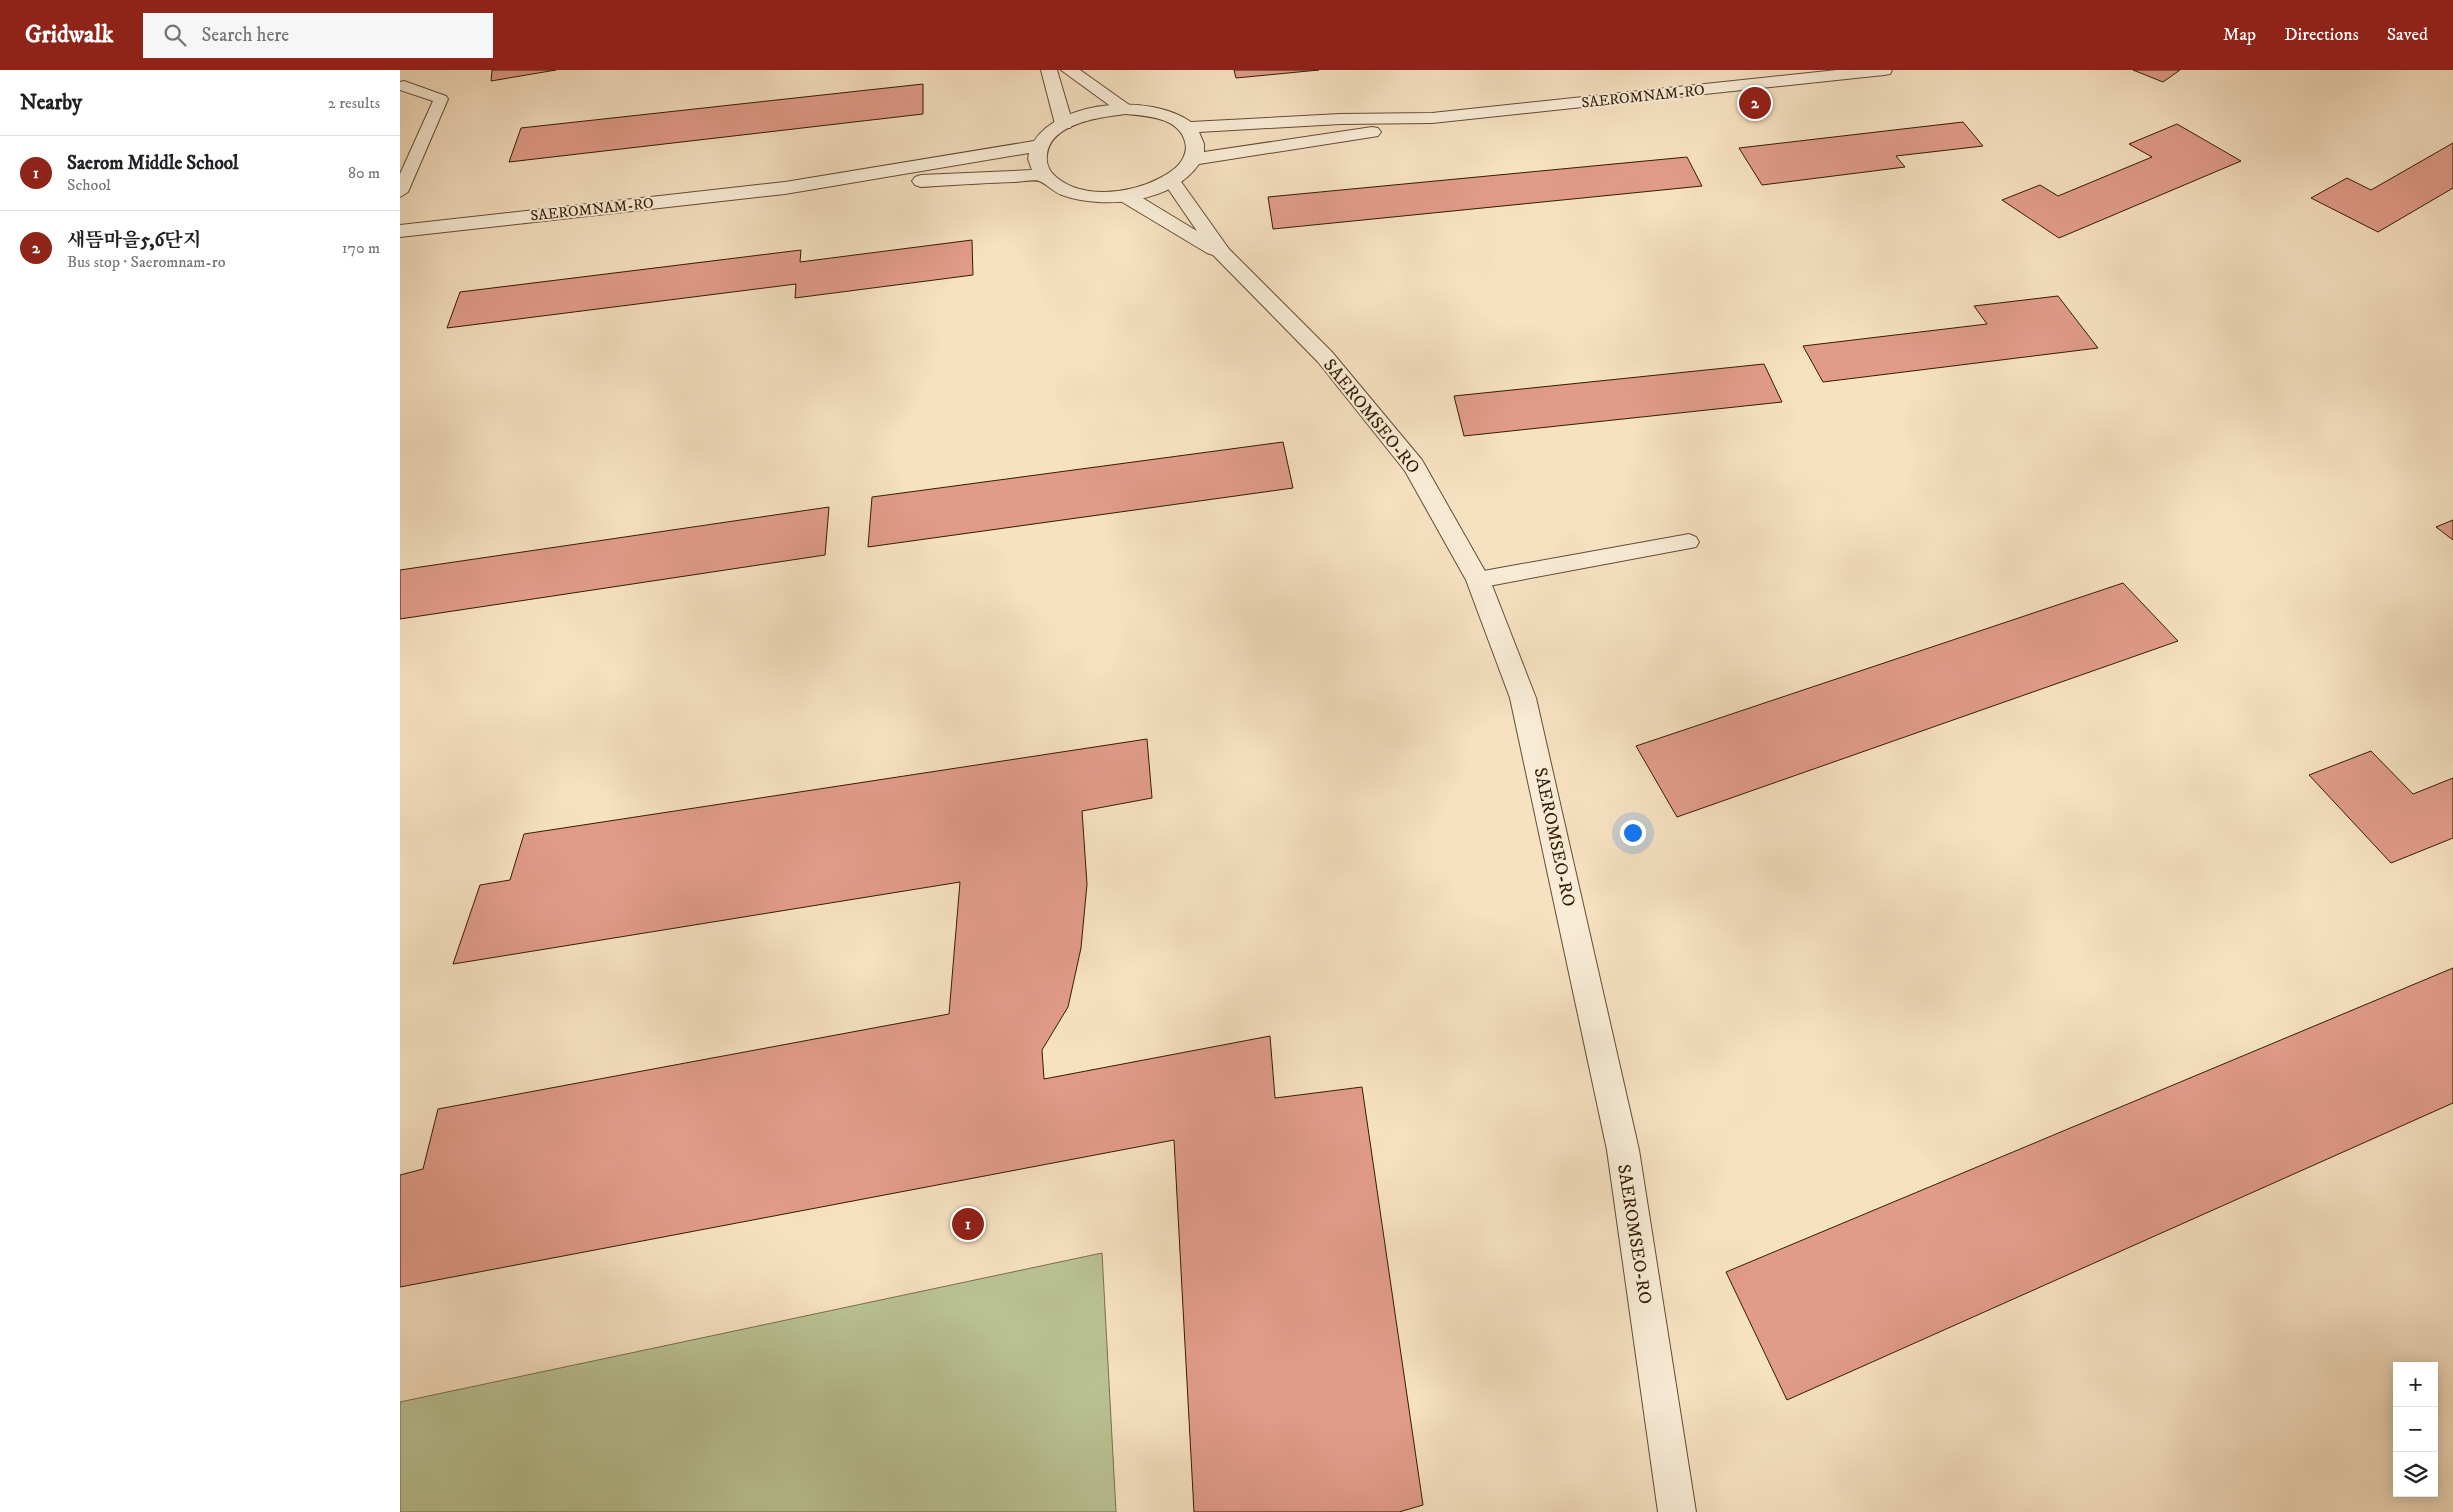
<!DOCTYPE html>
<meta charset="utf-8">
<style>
body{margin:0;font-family:"IM FELL DW Pica","Noto Serif KR",serif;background:#f6f6f6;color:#202124}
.controls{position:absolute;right:15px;bottom:15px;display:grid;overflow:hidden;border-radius:0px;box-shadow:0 2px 12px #0003}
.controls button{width:45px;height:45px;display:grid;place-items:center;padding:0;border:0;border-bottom:1px solid #e0e0e0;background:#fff;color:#202124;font:25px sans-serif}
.you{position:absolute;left:1232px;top:762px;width:18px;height:18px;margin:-12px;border:4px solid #fff;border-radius:50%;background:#1a73e8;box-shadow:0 0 0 8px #1a73e833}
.badge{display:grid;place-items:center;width:32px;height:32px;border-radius:50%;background:#8f2418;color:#fff;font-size:16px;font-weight:700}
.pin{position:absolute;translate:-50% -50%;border:2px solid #fff;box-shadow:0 1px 5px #0006}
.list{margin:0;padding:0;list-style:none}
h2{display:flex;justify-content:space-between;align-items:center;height:65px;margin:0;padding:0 20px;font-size:21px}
h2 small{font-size:16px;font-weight:400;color:#757577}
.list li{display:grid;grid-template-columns:32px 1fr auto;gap:15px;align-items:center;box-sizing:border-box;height:75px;padding:0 20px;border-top:1px solid #e0e0e0}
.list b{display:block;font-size:19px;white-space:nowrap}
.list p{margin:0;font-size:16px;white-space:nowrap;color:#757577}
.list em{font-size:16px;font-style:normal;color:#757577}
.icon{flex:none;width:28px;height:28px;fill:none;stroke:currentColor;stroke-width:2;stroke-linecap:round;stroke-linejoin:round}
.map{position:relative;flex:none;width:2053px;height:1442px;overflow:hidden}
header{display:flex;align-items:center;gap:30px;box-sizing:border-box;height:70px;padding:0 25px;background:#8f2418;color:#fff}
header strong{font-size:24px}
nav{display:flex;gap:28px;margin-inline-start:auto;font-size:18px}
.search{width:350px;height:45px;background:#f6f6f6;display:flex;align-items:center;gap:12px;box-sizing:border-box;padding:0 18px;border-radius:0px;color:#757577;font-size:19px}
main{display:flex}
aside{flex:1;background:#fff}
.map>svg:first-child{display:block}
.green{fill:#bac394;stroke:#786f4b}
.building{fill:#e19c89;stroke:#351b02}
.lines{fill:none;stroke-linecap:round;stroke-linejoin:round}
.service-casing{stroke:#654c32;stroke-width:2}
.minor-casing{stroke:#654c32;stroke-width:2}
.tertiary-casing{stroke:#654c32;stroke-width:2}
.service{fill:#f9ecd7;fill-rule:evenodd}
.minor{fill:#f9ecd7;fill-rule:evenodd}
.tertiary{fill:#f9ecd7;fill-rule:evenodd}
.labels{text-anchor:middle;stroke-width:4;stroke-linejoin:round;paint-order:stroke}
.far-street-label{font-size:15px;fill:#351b02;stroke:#f9ecd7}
.street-label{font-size:18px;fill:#351b02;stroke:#f9ecd7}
</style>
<header>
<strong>Gridwalk</strong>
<div class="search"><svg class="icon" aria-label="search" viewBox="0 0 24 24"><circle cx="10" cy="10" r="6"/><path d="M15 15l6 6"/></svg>Search here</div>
<nav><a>Map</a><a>Directions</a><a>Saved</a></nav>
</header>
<main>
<aside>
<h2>Nearby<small>2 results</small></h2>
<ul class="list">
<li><span class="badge">1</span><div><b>Saerom Middle School</b><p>School</p></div><em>80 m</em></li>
<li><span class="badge">2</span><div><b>새뜸마을5,6단지</b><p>Bus stop · Saeromnam-ro</p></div><em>170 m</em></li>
</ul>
</aside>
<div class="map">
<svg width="2053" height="1442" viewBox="0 0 2053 1442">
<rect width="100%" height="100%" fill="#f6e1c1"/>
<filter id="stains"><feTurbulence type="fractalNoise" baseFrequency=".004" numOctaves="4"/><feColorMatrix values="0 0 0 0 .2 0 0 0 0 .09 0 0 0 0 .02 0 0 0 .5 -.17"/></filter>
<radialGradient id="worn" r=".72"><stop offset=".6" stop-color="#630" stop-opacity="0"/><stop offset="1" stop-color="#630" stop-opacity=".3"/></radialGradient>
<path class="green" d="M 702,1183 L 716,1442 L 0,1442 L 0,1332 Z"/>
<path class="building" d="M 92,0 L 156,0 L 91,11 Z
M 834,0 L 919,0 L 836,8 Z
M 1733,0 L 1780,0 L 1763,12 Z
M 523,14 L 523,44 L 109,92 L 121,58 Z
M 1563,52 L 1583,76 L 1496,86 L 1505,97 L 1362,115 L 1339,78 Z
M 1777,54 L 1841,91 L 1659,168 L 1602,130 L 1640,115 L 1658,126 L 1752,87 L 1729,74 Z
M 2053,73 L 2053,118 L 1978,162 L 1911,128 L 1947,108 L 1971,120 Z
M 1287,87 L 1302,116 L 873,159 L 868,127 Z
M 572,170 L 573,205 L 395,228 L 396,214 L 47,258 L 60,222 L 401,180 L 400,192 Z
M 1658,226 L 1698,278 L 1423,312 L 1403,276 L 1587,254 L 1574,236 Z
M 1364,294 L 1382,332 L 1064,366 L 1054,326 Z
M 883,372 L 893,418 L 468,477 L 472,427 Z
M 429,437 L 425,485 L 0,549 L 0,500 Z
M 2053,450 L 2053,470 L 2036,457 Z
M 1723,513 L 1778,571 L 1277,747 L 1236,676 Z
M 747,669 L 752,728 L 682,741 L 687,814 L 681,878 L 668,937 L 642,980 L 644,1009 L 870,966 L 875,1028 L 962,1017 L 1023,1435 L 999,1442 L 794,1442 L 774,1070 L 0,1217 L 0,1105 L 23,1099 L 38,1039 L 549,944 L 560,812 L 53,894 L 80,815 L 110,810 L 124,764 Z
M 1971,681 L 2013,724 L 2053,708 L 2053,768 L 1991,793 L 1909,705 Z
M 2053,898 L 2053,1033 L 1387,1330 L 1326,1202 Z"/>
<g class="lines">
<defs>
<path id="service" d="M 4,11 L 46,26 L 48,29 L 8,122 L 0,127 L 0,104 L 33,31 L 0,20 L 0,12 Z
M 1289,464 L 1296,467 L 1299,472 L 1296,477 L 1078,518 L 1071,516 L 1067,510 L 1071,504 L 1078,502 Z"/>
<path id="minor" d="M 641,0 L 657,0 L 673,54 L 670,58 L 658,58 L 655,54 Z
M 661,0 L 680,0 L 735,39 L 732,43 L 720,43 Z
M 771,104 L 777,106 L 829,179 L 932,282 L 1022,390 L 1090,510 L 1136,628 L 1239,1080 L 1296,1442 L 1258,1442 L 1207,1080 L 1110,628 L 1066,510 L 1005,401 L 918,292 L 813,185 L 807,183 L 717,129 L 715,125 L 717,121 L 731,121 L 797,161 L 762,110 L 765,106 Z"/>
<path id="tertiary" d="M 1437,0 L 1492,0 L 1490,4 L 1484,5 L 1032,53 L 940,54 L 799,62 L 804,74 L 804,82 L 972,57 L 978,58 L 981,62 L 978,66 L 972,67 L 799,94 C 772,133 704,140 662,125 C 653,122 647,114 639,111 C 633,109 620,112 613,112 C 582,113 552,115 521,117 L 515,115 L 512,111 L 515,107 L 521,105 L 632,100 L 628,89 L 629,83 L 385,124 L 0,167 L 0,155 L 385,112 L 634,71 C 662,29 752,24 791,52 L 940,44 L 1032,43 ZM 726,44 C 750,46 783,48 786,77 C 785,93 773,101 760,108 C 730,124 678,131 652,103 C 648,98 646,91 647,85 C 650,53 701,47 726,44 Z"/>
</defs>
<use href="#service" class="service-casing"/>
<use href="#minor" class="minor-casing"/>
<use href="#tertiary" class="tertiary-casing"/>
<use href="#service" class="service"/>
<use href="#minor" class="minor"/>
<use href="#tertiary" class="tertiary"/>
</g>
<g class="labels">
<g class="far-street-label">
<text transform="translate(1243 26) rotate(-6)" y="5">SAEROMNAM-RO</text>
<text transform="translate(192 139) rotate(-6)" y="5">SAEROMNAM-RO</text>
</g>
<g class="street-label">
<text transform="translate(972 346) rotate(51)" y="6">SAEROMSEO-RO</text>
<text transform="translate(1155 767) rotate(78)" y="6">SAEROMSEO-RO</text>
<text transform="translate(1235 1164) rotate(81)" y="6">SAEROMSEO-RO</text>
</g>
</g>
<rect width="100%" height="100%" filter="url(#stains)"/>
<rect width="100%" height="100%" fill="url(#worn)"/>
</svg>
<div class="controls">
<button>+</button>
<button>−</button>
<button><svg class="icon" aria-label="layers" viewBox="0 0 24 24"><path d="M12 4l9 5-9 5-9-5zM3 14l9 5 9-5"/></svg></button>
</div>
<div class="you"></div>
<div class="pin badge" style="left:568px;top:1154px">1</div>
<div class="pin badge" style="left:1355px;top:33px">2</div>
</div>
</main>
